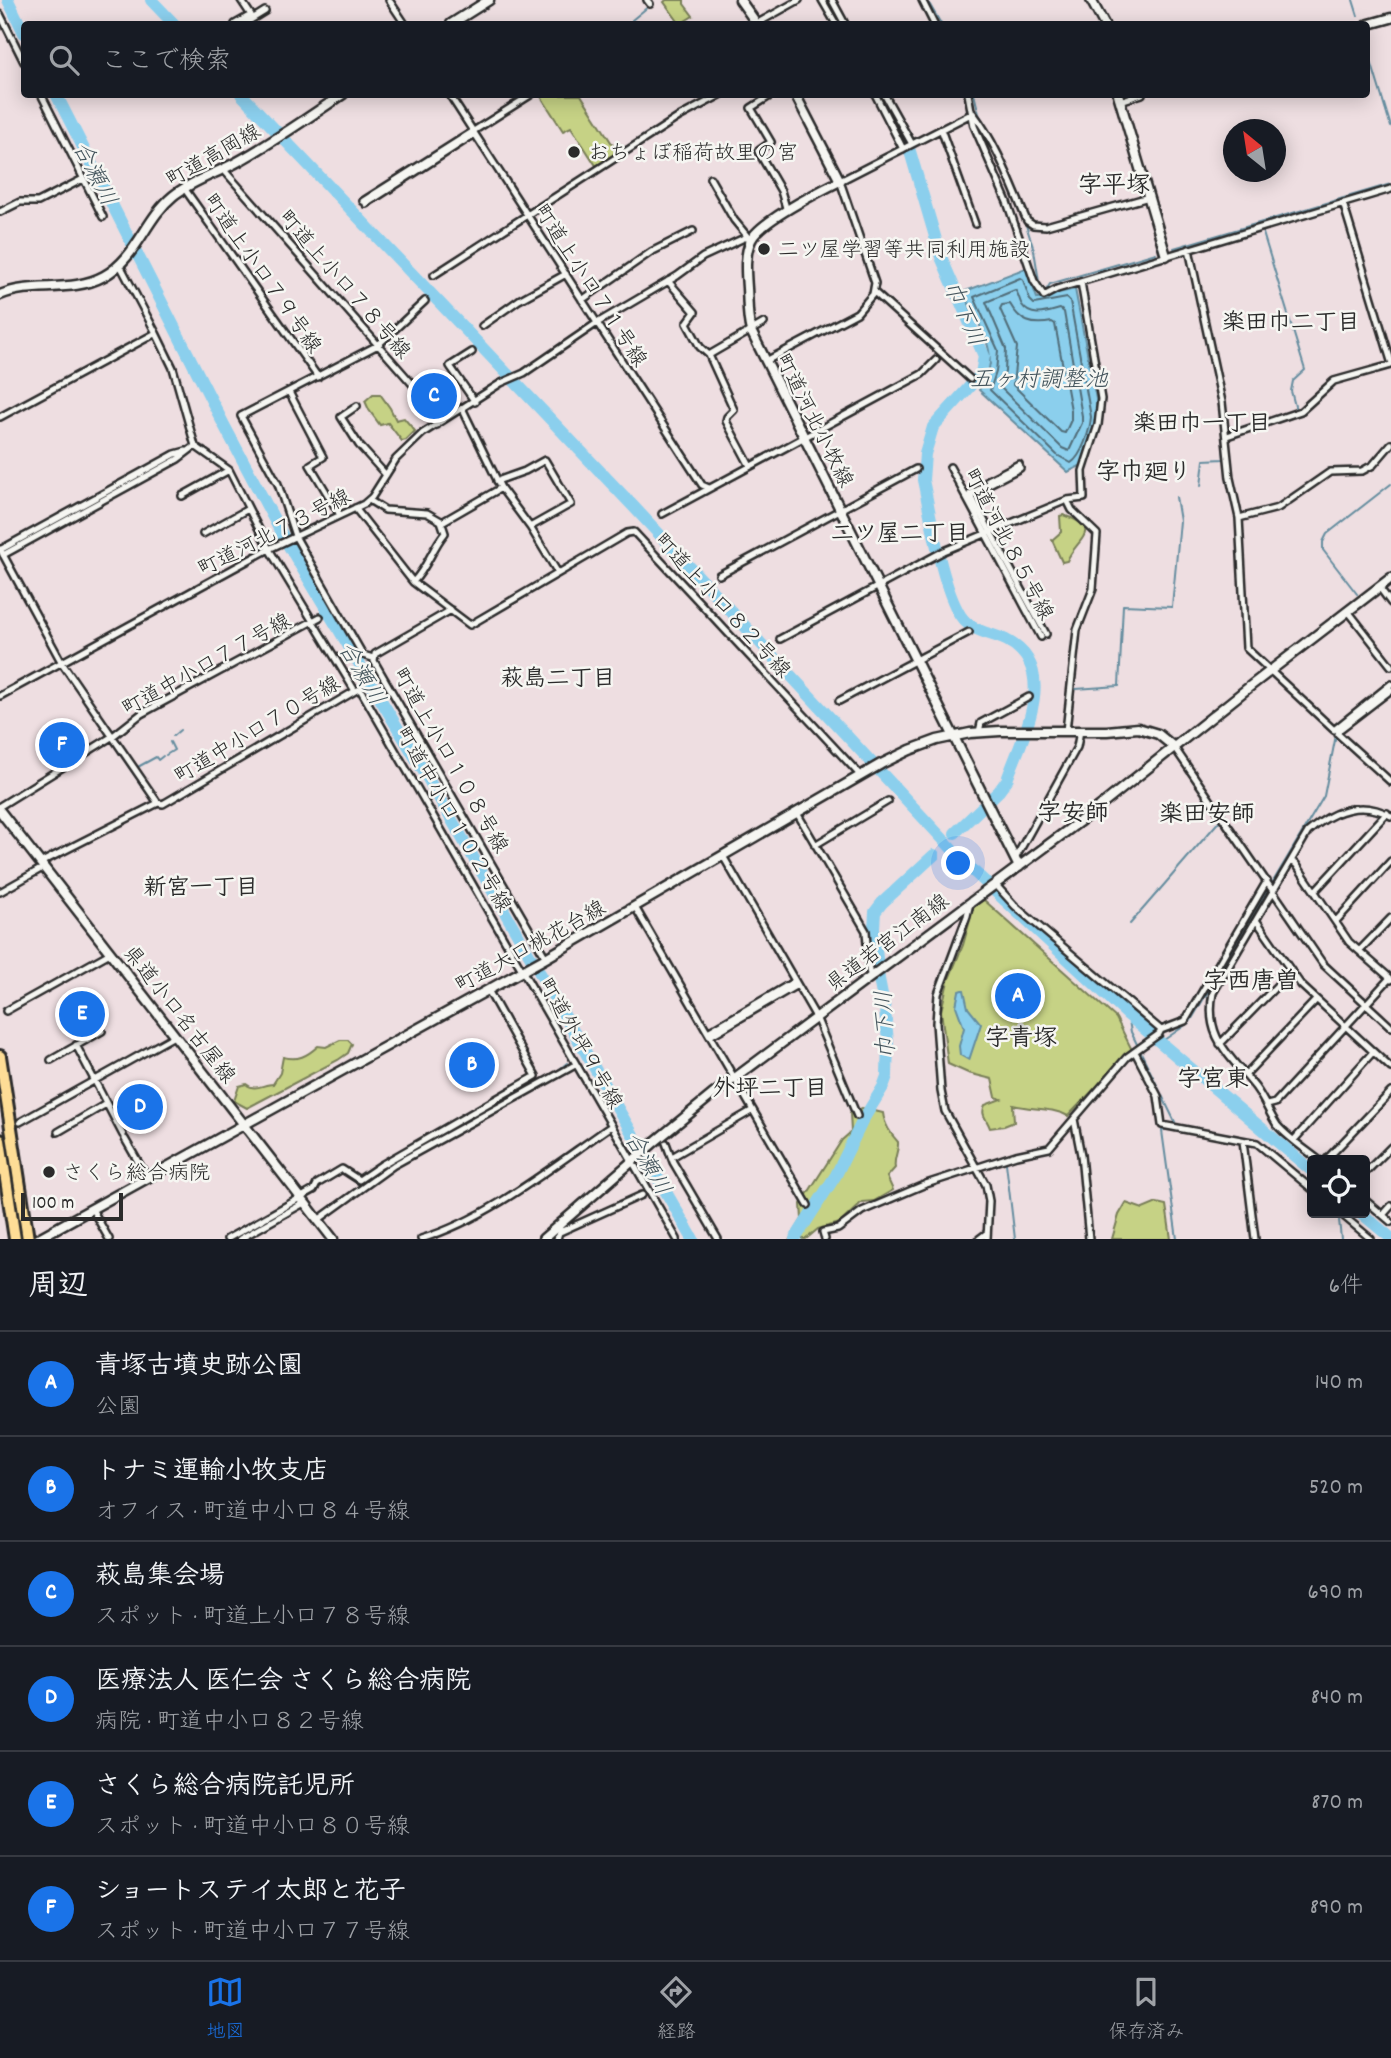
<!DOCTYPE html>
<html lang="ja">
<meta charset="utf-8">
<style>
body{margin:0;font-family:Dekko,"Klee One",sans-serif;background:#20242c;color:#f1f3f6}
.controls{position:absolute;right:21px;bottom:21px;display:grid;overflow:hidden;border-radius:7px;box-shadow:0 4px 18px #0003}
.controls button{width:63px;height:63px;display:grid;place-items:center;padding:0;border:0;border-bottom:2px solid #363941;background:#171b24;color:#f1f3f6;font:35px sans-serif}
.compass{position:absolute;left:1223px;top:119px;width:63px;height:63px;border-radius:50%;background:#171b24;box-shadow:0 4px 18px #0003;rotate:330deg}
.scale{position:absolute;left:21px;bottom:18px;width:102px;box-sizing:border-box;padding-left:7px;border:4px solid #2b2b2b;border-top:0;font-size:19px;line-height:24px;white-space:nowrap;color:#2b2b2b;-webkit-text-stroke:5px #f6f6f2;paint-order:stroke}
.you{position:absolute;left:959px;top:864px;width:24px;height:24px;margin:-18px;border:5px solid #fff;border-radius:50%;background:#1a73e8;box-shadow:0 0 0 10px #1a73e833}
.badge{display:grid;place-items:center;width:46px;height:46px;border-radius:50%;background:#1a73e8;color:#fff;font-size:23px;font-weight:700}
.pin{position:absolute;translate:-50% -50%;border:4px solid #fff;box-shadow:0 2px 7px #0006}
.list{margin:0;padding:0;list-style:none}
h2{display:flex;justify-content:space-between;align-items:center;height:91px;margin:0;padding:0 28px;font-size:30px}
h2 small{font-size:23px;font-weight:400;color:#9ea1a6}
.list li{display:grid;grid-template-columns:46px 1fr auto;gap:21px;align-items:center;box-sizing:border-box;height:105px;padding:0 28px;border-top:2px solid #363941}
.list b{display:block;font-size:26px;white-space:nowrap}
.list p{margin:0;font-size:23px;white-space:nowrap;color:#9ea1a6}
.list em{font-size:23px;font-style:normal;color:#9ea1a6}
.icon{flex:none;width:38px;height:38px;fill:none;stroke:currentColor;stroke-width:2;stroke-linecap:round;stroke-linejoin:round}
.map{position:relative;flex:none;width:1391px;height:1239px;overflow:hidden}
.search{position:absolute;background:#171b24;box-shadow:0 4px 18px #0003;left:21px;right:21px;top:21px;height:77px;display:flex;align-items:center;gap:18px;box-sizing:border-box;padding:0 24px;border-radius:7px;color:#9ea1a6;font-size:26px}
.sheet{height:721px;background:#171b24}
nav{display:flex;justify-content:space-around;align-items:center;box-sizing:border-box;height:98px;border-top:2px solid #363941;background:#171b24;font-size:19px;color:#9ea1a6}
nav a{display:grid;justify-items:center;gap:4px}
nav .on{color:#1a73e8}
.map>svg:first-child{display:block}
.green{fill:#c6d285;stroke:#787e58;stroke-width:2}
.water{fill:#8bcfed;stroke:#658d9f;stroke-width:2}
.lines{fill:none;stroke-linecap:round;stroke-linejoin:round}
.shore{stroke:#516d79;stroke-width:2}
.stream{stroke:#658d9f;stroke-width:2}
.river{stroke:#8bcfed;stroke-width:12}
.street-casing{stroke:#2b2b2b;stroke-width:10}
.secondary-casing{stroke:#2b2b2b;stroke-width:13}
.highway-casing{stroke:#2b2b2b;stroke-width:16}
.street{stroke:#f6f6f2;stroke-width:5}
.secondary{stroke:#f6f6f2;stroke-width:8}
.highway{stroke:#fedd96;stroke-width:10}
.poi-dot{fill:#2b2b2b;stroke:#f6f6f2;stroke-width:2.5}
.labels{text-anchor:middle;stroke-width:5;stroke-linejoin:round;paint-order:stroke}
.poi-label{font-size:21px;fill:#2b2b2b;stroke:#f6f6f2;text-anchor:start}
.street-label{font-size:21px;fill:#2b2b2b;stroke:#f6f6f2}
.water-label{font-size:23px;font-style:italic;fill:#43545c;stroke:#f6f6f2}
.neighbourhood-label{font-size:23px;font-weight:bold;fill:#2b2b2b;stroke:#f6f6f2}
.quarter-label{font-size:24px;font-weight:bold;fill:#2b2b2b;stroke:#f6f6f2}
</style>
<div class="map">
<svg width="1391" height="1239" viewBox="0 0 1391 1239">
<rect width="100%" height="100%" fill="#eedee1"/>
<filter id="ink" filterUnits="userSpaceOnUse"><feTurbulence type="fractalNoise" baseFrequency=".0143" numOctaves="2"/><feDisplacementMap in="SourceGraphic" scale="14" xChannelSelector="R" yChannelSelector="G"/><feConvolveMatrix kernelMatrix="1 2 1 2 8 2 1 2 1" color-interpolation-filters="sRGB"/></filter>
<g filter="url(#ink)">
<path class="green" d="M 666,0 L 684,0 L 684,4 L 693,16 L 680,24 L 664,2 Z
M 540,95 L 581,95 L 618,153 L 597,167 L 571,127 L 563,131 Z
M 373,394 L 380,394 L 390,408 L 396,420 L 404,418 L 415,431 L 406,440 L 402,441 L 388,423 L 380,425 L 369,410 L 365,401 Z
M 1063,515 C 1106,529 1075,540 1067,561 L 1062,562 L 1052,540 L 1061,532 L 1060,516 Z
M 984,900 L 1116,1018 L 1132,1050 L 1068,1116 C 1051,1107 1032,1110 1013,1105 L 1014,1122 L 1004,1126 L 990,1128 C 987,1119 980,1115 985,1105 L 1001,1099 L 996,1097 L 992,1079 L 968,1073 L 948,1064 L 941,1011 L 948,981 L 963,945 L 974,906 Z
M 340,1040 L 348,1040 L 352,1044 L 348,1053 L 338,1060 L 247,1108 L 234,1101 L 239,1086 L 246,1084 C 255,1092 263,1084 273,1084 L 280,1073 L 283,1057 C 298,1061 307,1056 318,1046 L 326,1047 Z
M 862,1108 L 883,1113 C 884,1123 891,1135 898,1142 C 899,1152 893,1158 895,1168 L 887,1177 L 893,1190 L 874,1201 L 862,1202 L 840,1223 L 818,1229 L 806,1239 L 790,1239 L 802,1219 L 801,1204 L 842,1140 L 851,1132 L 850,1113 Z
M 1126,1203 L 1143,1209 L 1157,1203 L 1166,1205 L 1171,1239 L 1112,1239 L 1119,1215 Z"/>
<path class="water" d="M 1026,268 L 1037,298 L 1075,289 L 1096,399 L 1098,426 L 1082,465 L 1068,472 L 979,390 C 1005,356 978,325 963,292 Z
M 962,990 L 964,990 L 968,1008 L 981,1024 L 969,1060 L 960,1055 L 959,1046 L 964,1028 L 956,1006 L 959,991 Z"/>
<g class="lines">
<path class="shore" d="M 1020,278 L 1023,280 L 1030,300 L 1034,304 L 1067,298 L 1070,301 L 1091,417 C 1090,430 1082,456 1071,463 L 1057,455 L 990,390 L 996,372 L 998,350 L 974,297 Z
M 1015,290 C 1019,294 1019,300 1022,305 C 1031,319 1048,312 1060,309 L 1064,312 L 1082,416 L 1082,423 L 1069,451 L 1062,448 L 1000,387 L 1005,372 L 1006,349 L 986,302 Z
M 1010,304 C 1020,322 1032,326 1052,322 L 1055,324 L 1071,410 L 1071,420 L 1065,433 L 1061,432 L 1013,385 L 1017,347 L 1000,309 L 1002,305 Z"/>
<path class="stream" d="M 927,0 L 941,24
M 1353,0 L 1358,16
M 632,20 L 649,6
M 1366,45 L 1391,127
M 974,94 L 979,114 L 991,135
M 1025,222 L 1034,250 L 1040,288
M 1174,248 L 1391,184
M 1045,292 L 1050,284 L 1156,253
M 981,374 L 990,364
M 1233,430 L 1296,410 L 1291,391 L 1293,381 L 1305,370 L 1263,233
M 1201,486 L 1204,460 L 1224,459 L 1222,432
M 1357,594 L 1323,550 L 1323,542 L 1327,534 L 1391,484
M 1024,598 L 1042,632
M 1356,616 L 1391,661
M 1076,689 L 1119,686 L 1123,605 L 1172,607 L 1180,521 L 1176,497
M 173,736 L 180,730
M 119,753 L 153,802
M 166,755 L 174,750 L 170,742
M 136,768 L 156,757 L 158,760 L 163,756
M 69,851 L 121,825
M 46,863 L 67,853
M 1271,885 L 1324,796 L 1336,735
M 0,888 L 36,868
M 1130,924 L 1221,819
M 1128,1015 L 1131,1032 L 1175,1122 L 1174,1125
M 1161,1042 L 1190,1022 L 1268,890
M 1166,1129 L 1162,1131 L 1177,1239
M 422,1144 L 556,1072 L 567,1063
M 1006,1163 L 1015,1239
M 327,1181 L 344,1172 L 355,1182 L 363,1183 L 381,1168
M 315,1192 L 322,1183
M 1339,1220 L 1341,1239
M 234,1239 L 299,1203"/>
<path class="river" d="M 8,0 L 24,33
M 151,0 L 174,24
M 827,0 L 840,24
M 56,94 L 224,425 L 284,538 L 427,777 L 693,1239
M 241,94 L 633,506 L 968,866 L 1128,1015 L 1312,1171
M 879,94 L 909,148 L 941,257 L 984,356 L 981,374 L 933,427 L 925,454 L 923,480 C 931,516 941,584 960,615 C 971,632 989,632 1006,640 C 1062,668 1021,739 1007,780 L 999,791 L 955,833
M 1361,1213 L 1391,1238
M 795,1239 L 836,1175 L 863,1120 L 883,1087 L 887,1076 L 888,1042 L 885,1010 L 879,979 L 874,928 L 875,912 L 882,903 L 934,855"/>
<defs>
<path id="street" d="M 389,0 L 405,24
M 647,0 L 650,4
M 822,0 L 836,24
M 832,0 L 845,24
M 922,0 L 934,24
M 0,14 L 24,62
M 235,24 L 251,15 L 241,0
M 244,24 L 265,11
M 756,24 L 799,0
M 41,94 L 103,217
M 449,94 L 702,485 L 709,488
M 773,94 L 751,108 L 771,142 L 758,151 L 781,191 L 787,211
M 875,94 L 903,149
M 884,94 L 912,144
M 968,94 L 974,126 L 1007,202 L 1034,281 L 1044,296 L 1057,289 L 1391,189
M 1120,101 L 1142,94
M 941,129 L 975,224
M 223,169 L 415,387 L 437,425
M 710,178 L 734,220 L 748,237
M 184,188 L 318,377
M 363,201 L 532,94
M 1343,203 L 1391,361
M 366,204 L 475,134
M 0,212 L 20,202 L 38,202 L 83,179
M 1189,249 L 1222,402 L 1230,478 L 1239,518 L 1246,648 L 1334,730 L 1391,684
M 434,275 L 679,117 L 722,94
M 668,281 L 695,312 L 687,323 L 700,347 L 709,355 L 734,410 L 727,417 L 726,421 L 750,466
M 874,292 L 970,379
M 582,300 L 651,252 L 693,231
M 482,326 L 519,300 L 566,274
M 472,352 L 450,366 L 475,402
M 709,355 L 764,323
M 766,361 L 857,313 L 873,294 L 875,283 L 840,181 L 973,113 C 997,144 1011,184 1027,221 L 1033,225 L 1046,226 L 1149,197
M 289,392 L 323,457 L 310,465 L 340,515
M 357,406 L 341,417 L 359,445 L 386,475
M 463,410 L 501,488 L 530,527 L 558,573
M 0,417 L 156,333
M 1227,436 L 1301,411 L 1334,381 L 1391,365
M 950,467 L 1041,637
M 1020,468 L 970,494 L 1046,634
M 988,480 L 1019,464
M 497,481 L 525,471 L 545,460 L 571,504 L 530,527
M 182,496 L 229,470
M 369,500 L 385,510 L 427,513 L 441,521 L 445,533 C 432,548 428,567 413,582
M 355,508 L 413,582 L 470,625 L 627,533 L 634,532 L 861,776
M 662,514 L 922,374 L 936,360
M 1239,518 L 1278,508 L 1330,472 L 1362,471 L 1373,465 L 1391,444
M 442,522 L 501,488
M 203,534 L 248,509
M 0,549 L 62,663 L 158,803
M 0,550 L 175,454 L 186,451
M 3,555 L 178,459 L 195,446
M 719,575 L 916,469
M 1379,587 L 1391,603
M 451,610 L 375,654 L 374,661 L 546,958
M 1348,611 L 1391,666
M 780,639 L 944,551 L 1067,500 L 1084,498 L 1083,471 L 1098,425 L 1101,399 L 1081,282
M 373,658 L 363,655 L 295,536 L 278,484 L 241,416 L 378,345 L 425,301
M 1391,690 L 1339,730 L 1338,734 L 1391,782
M 355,691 L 360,689 C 466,872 571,1056 677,1239
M 0,696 L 269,549 L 364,504 L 372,497 L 396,459 L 423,433 L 501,383 L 524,373 L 597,323 L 677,276 L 703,257 L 744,238 L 752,238
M 839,701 L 969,632
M 1066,731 L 1077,630 L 1093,589 L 1097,534 L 1072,510 L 1067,500
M 979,732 L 981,723 L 1029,697
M 1174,747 L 1323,964 L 1391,1027
M 0,806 L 113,736 L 141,714 L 320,617
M 797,813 L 866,931 L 869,971 L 871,976
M 815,845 L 888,801
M 723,856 L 816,1017 L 857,1116
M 1015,859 L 1077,747 L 1080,731
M 1291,861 L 1296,864 L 1349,942 L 1390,978
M 40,863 L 158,803 L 163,804 L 355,691 L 269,549 L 229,470 L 195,446 L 173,368 L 156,333 L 120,265
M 995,884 L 1015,906 L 1161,1030
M 1315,891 L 1387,813
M 0,892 L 39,870
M 970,903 L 967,916 L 938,994 L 936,1023 L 941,1091 L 945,1111 L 986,1185 L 989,1201 L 987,1239
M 635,907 L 808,1205
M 1256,920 L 1301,985 L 1391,1068
M 1336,921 L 1391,861
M 1359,951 L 1391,918
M 6,1011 L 110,953
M 708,1032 L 795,981
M 710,1036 L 797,985
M 1220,1044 L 1291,971
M 76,1045 L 123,1135
M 1135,1052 L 1158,1096 L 1162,1125 L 1257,1143 L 1312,1189
M 51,1060 L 102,1031
M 1245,1075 L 1316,1000
M 1267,1105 L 1275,1103 L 1389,979 L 1391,980
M 1074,1119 L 1081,1155 L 1089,1239
M 20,1122 L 174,1036
M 58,1132 L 106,1104
M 125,1139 L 148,1179
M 1294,1140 L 1373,1052
M 1243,1141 L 1255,1239
M 666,1143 L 673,1162 L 718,1239
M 672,1157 L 753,1110
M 1319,1160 C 1305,1149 1288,1138 1277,1125 C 1269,1113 1264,1099 1255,1087 C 1230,1055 1204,1038 1213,993 L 1308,832 C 1332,811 1360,799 1391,816
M 1326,1160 L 1391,1092
M 1365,1173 L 1391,1147
M 1365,1200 L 1391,1222
M 92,1209 L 109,1239
M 1340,1213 L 1371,1239
M 1383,1215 L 1391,1206
M 318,1220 L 394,1165 L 575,1065
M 560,1232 L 642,1195
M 227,1239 L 314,1190 L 317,1184 L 342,1169 L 359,1180 L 381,1165 L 536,1076 L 488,990
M 240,1239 L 304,1203
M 421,1239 C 488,1219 553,1166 611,1126
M 557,1239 L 560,1229
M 825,1239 L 823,1232 L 838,1229 L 862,1211 L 926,1184 L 1016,1155 L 1049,1148 L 1127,1057 L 1159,1034 L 1161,1030 L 1185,1021 L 1267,881
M 979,1239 L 987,1233"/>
<path id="secondary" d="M 740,0 L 757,24
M 1091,0 L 1104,24
M 451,24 L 489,0
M 1366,25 L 1391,18
M 795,94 L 840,181 C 820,191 760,221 751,240 C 744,255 746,273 747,288 C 748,303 747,317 751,331 L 1019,867
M 1118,94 L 1166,256
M 0,295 C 34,281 71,294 104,276 C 137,258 145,219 173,196 C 193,180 218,173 239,161 C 275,141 309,117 343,94
M 0,811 L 333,1239
M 37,1239 L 544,959 L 881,764 L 910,750 L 937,740 L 970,733 L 1000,731 L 1107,731 L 1138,728 L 1158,734 L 1174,747
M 543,1239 L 652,1144 L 712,1095 L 1099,807 L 1253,684 L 1391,578"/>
<path id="highway" d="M 0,1056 L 28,1239
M 0,1140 L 15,1239"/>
</defs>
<use href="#street" class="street-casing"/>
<use href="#secondary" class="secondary-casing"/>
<use href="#highway" class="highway-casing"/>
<use href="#street" class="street"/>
<use href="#secondary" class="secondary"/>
<use href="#highway" class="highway"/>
</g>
</g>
<g class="poi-dot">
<circle cx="574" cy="152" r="7"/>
<circle cx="764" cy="249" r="7"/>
<circle cx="49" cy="1172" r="7"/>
</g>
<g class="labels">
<g class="poi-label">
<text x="588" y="159">おちょぼ稲荷故里の宮</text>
<text x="778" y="256">二ツ屋学習等共同利用施設</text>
<text x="63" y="1179">さくら総合病院</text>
</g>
<g class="street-label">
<text transform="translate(213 155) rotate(-30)" y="7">町道高岡線</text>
<text transform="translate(263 273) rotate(55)" y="7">町道上小口７９号線</text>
<text transform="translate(345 284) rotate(49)" y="7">町道上小口７８号線</text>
<text transform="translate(591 285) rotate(57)" y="7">町道上小口７１号線</text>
<text transform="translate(815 420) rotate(63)" y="7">町道河北小牧線</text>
<text transform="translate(274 532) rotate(-27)" y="7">町道河北７３号線</text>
<text transform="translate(1009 544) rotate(62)" y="7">町道河北８５号線</text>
<text transform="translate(723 605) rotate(47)" y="7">町道上小口８２号線</text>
<text transform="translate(206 664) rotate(-29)" y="7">町道中小口７７号線</text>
<text transform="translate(257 729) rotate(-31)" y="7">町道中小口７０号線</text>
<text transform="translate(451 760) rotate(60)" y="7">町道上小口１０８号線</text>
<text transform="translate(454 819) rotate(60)" y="7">町道中小口１０２号線</text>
<text transform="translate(887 942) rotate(-37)" y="7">県道若宮江南線</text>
<text transform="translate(530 946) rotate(-29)" y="7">町道大口桃花台線</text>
<text transform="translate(180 1014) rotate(52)" y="7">県道小口名古屋線</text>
<text transform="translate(581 1043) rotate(60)" y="7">町道外坪９号線</text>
</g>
<g class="water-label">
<text transform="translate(96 173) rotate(63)" y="8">合瀬川</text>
<text transform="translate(965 313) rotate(66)" y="8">巾下川</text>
<text x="1039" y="386">五ヶ村調整池</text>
<text transform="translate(363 673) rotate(60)" y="8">合瀬川</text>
<text transform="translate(884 1025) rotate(-93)" y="8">巾下川</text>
<text transform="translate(649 1163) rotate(60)" y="8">合瀬川</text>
</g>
<g class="neighbourhood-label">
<text x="1291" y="329">楽田巾二丁目</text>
<text x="1202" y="430">楽田巾一丁目</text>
<text x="900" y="540">二ツ屋二丁目</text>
<text x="558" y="685">萩島二丁目</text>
<text x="201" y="894">新宮一丁目</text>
<text x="770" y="1095">外坪二丁目</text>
</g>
<g class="quarter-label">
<text x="1114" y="192">字平塚</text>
<text x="1144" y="479">字巾廻り</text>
<text x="1073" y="820">字安師</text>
<text x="1207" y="821">楽田安師</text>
<text x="1251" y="988">字西唐曽</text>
<text x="1021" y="1045">字青塚</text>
<text x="1213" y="1086">字宮東</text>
</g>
</g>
</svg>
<div class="controls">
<button><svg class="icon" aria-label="locate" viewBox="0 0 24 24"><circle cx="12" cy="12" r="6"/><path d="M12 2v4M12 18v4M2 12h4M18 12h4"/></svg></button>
</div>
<svg class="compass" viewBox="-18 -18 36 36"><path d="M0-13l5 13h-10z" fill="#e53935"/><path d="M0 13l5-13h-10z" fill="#9ea1a6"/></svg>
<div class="scale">100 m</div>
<div class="you"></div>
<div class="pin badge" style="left:1018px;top:996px">A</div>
<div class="pin badge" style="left:472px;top:1065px">B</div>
<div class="pin badge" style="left:434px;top:396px">C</div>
<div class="pin badge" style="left:140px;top:1107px">D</div>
<div class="pin badge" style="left:82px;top:1014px">E</div>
<div class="pin badge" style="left:62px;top:745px">F</div>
<div class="search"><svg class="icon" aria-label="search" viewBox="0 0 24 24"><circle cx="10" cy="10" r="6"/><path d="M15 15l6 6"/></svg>ここで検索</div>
</div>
<section class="sheet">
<h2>周辺<small>6件</small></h2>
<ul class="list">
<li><span class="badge">A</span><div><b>青塚古墳史跡公園</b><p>公園</p></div><em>140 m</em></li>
<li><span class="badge">B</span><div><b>トナミ運輸小牧支店</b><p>オフィス · 町道中小口８４号線</p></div><em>520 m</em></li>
<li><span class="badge">C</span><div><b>萩島集会場</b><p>スポット · 町道上小口７８号線</p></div><em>690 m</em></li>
<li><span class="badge">D</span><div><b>医療法人 医仁会 さくら総合病院</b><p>病院 · 町道中小口８２号線</p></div><em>840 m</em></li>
<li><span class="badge">E</span><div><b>さくら総合病院託児所</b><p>スポット · 町道中小口８０号線</p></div><em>870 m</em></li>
<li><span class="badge">F</span><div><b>ショートステイ太郎と花子</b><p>スポット · 町道中小口７７号線</p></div><em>890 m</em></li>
</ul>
</section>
<nav>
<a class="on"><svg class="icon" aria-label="map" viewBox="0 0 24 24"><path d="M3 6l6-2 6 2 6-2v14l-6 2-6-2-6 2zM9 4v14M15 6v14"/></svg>地図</a>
<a><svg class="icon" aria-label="directions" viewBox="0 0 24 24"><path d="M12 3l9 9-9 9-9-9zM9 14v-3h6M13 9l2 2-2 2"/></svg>経路</a>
<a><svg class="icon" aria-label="saved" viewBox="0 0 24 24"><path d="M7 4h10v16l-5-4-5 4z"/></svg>保存済み</a>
</nav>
